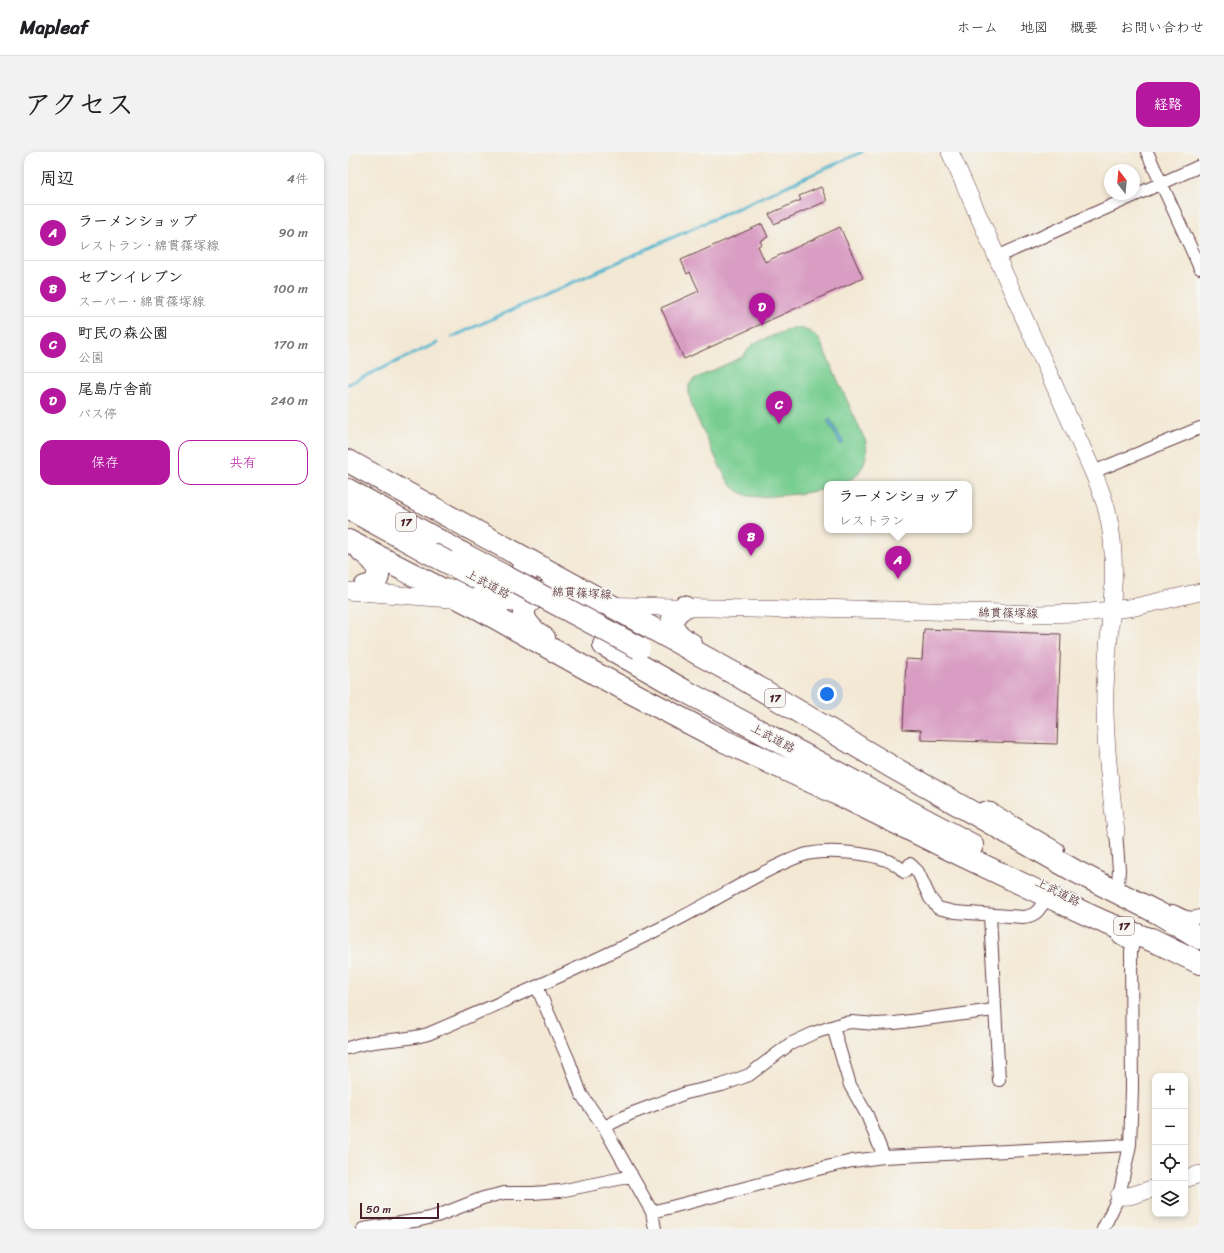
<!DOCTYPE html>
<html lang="ja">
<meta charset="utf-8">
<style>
body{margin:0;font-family:Sriracha,"Klee One",sans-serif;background:#f2f2f2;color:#202124}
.controls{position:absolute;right:12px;bottom:12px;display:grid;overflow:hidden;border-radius:8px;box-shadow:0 2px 6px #0003}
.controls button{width:36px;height:36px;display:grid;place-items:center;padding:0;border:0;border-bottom:1px solid #e0e0e0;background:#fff;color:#202124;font:20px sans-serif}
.compass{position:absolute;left:756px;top:12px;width:36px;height:36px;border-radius:50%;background:#fff;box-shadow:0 2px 6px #0003;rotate:344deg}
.scale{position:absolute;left:12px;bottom:10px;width:79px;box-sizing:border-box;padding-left:4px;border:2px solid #4a1f2b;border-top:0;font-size:11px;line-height:14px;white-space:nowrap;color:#4a1f2b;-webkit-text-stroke:3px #f6f6f2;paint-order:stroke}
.you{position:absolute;left:479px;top:542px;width:14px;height:14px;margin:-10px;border:3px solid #fff;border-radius:50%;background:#1a73e8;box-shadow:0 0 0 6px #1a73e833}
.badge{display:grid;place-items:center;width:26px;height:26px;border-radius:50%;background:#b5179e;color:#fff;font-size:13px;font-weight:700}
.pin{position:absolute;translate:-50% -33px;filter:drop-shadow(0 1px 2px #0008)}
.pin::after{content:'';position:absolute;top:21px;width:14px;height:12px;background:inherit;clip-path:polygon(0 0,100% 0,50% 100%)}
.popup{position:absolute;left:476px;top:329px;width:148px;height:52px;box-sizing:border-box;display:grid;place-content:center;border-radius:8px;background:#fff;filter:drop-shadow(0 1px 3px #0005);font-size:13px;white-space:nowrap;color:#757577}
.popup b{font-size:15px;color:#202124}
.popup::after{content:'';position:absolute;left:50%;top:100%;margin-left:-8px;border:8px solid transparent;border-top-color:#fff}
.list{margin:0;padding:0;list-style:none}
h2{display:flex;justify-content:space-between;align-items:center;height:52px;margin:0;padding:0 16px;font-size:17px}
h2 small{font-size:13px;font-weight:400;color:#757577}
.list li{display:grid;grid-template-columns:26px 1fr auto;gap:12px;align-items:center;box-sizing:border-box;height:56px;padding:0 16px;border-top:1px solid #e0e0e0}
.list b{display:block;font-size:15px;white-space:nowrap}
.list p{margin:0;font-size:13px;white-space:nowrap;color:#757577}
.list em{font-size:13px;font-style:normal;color:#757577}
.actions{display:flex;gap:8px;padding:12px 16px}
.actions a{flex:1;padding:9px 0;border:1px solid #b5179e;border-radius:12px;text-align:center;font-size:14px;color:#b5179e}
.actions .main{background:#b5179e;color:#fff}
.icon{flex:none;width:22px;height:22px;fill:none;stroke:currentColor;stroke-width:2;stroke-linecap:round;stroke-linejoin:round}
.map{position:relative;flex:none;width:852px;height:1077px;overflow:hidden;border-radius:12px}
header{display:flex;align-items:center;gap:24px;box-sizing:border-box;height:56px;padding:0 20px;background:#fff;border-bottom:1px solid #e0e0e0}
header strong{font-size:19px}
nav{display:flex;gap:22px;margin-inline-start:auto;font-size:14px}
.intro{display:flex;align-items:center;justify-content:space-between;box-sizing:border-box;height:96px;padding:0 24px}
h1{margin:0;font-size:28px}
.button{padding:10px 18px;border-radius:12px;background:#b5179e;color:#fff;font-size:14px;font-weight:700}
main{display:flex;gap:24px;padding:0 24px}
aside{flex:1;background:#fff;border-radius:12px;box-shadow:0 2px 6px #0003}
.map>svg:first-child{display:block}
.green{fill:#77cd90;stroke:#60765e}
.water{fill:#50b5cf;stroke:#4d6a7d}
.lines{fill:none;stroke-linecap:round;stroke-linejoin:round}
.stream{stroke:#50b5cf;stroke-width:3}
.building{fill:#d99dc3}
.street-casing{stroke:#633d44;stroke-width:14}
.secondary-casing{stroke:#633d44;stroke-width:18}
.highway-casing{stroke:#633d44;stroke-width:24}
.street{stroke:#fff;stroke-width:12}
.secondary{stroke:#fff;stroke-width:17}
.highway{stroke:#fff;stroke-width:22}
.highway-bridge-casing{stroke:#633d44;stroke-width:24;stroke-linecap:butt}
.highway-bridge{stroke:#fff;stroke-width:22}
.labels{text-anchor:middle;stroke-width:3.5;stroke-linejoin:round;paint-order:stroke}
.shield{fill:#f6f6f2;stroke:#7e6067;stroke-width:1}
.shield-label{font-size:11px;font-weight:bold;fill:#4a1f2b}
.street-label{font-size:12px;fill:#4a1f2b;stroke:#f6f6f2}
</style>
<header>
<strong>Mapleaf</strong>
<nav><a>ホーム</a><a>地図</a><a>概要</a><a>お問い合わせ</a></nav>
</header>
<div class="intro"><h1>アクセス</h1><a class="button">経路</a></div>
<main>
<aside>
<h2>周辺<small>4件</small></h2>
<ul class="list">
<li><span class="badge">A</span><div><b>ラーメンショップ</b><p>レストラン · 綿貫篠塚線</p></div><em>90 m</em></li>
<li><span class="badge">B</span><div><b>セブンイレブン</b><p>スーパー · 綿貫篠塚線</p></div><em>100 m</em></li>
<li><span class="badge">C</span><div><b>町民の森公園</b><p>公園</p></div><em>170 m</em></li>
<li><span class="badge">D</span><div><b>尾島庁舎前</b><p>バス停</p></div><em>240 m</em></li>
</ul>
<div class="actions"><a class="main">保存</a><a>共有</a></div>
</aside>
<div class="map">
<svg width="852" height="1077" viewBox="0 0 852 1077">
<rect width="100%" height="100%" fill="#f6f6f2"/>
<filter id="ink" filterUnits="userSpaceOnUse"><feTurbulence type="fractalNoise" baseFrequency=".025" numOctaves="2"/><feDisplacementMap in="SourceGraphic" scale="8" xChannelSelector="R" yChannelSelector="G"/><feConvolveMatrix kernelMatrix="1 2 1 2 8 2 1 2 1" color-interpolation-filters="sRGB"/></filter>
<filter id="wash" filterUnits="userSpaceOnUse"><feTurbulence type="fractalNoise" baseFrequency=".012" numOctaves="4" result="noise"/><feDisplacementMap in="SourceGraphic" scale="16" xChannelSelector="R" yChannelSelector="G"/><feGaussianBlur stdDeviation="0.9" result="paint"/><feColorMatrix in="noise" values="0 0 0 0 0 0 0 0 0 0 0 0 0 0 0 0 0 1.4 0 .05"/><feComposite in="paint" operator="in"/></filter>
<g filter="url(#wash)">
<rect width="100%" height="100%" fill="#f3e8d4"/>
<path class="green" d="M 444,176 C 456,176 463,179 471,187 L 518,290 C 521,307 513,326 495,331 C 490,333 484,332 479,332 L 479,337 L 450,342 L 413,345 L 400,344 L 390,339 L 381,331 L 372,315 L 344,255 L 341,242 L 341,233 L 346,227 L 394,205 L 405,192 Z"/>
<path class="water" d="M 482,267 L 496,291 L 493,293 L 479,269 Z"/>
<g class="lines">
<path class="stream" d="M 104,185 L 514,0
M 0,232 L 89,191"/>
</g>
<g id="blocks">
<path class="building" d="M 473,35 L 479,49 L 426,72 L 421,62 L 453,48 L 451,44 Z
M 414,72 L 420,85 L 412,89 L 414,92 L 410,94 L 417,110 L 492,75 L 515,126 L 336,207 L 313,156 L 351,139 L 342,120 L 339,122 L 333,108 Z
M 576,477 L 713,482 L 709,592 L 573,588 L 573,578 L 555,577 L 558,507 L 574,508 Z"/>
</g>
</g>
<g filter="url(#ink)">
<use href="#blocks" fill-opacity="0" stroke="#633d44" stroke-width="1"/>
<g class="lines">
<defs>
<path id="street" d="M 799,0 L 852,116
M 649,105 L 852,14
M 745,320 L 852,276
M 626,660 L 636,656 L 643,657 L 710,697
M 768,680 L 771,718 L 770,732
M 825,759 C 835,764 841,768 852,764
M 642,764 L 651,928
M 189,835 L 221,909 L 233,942 L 256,975 L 304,1060 L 307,1077
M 485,875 L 502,933 L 519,963 L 536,1005
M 0,896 C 26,886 54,890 80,882 C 160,848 241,812 319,773 C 349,758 379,740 409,724 C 425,716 441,707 459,702 C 482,697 541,700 556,720 L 562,712 L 570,720 L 582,746 L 590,756 L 607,760 L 675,765 C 685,764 689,761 694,753
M 256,975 L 282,962 L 338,941 L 374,933 L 401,923 L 442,892 L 466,881 L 496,871 L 504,870 L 528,872 L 547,871 L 646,858
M 304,1060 L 470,1017 L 504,1009 L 536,1005 L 782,993
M 15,1077 L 72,1068 L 89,1064 L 135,1046 L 156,1041 L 185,1041 L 212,1039 L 275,1026 L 283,1022
M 755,1077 L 771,1044 L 782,993 L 784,938 L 783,799 L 785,792 L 771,786"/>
<path id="secondary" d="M 602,0 L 745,320 C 751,334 757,348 760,363 C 773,421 759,480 757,538 C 756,586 762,633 768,680
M 92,436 L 238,441
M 0,439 L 115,448 L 166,451
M 210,452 L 445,458 L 467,456 L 690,462 L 730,461 L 764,458 L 787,455 L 852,440
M 837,1027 L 852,1022
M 771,1044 C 783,1046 795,1039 807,1036"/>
<path id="highway" d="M 0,309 L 389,523 L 544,615 L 727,719 L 812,762 L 852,786
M 0,338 L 115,402
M 0,356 L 82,401
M 0,389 L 130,456 L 248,522 L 374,588 L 496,645 L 607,700 L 699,744 L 756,770 L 816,793
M 14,399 C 26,408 37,419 25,433 L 17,435
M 154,450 C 168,441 182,437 176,417
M 336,455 C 315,469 326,482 343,492
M 196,486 C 185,479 168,465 180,451 C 185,445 193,442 200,439
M 256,493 L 337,539 L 624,693
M 803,787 L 852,811"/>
</defs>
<use href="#street" class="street-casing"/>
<use href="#secondary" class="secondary-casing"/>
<use href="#highway" class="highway-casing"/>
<use href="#street" class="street"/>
<use href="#secondary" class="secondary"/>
<use href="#highway" class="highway"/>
<defs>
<path id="highway-bridge" d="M 82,401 L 131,427
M 115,402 L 291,496"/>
</defs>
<use href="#highway-bridge" class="highway-bridge-casing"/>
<use href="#highway-bridge" class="highway-bridge"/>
</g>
</g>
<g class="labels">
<g class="shield">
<rect x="48" y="361" width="20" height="18" rx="3"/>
<rect x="417" y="537" width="20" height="18" rx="3"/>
<rect x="766" y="765" width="20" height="18" rx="3"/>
</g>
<g class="shield-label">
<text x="58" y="374">17</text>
<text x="427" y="550">17</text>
<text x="776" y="778">17</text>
</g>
<g class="street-label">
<text transform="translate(140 432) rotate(28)" y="4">上武道路</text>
<text transform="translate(234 441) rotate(3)" y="4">綿貫篠塚線</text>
<text transform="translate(660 461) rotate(1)" y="4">綿貫篠塚線</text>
<text transform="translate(425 586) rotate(28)" y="4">上武道路</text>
<text transform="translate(710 740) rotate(27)" y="4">上武道路</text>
</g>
</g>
</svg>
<div class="controls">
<button>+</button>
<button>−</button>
<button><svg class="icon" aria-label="locate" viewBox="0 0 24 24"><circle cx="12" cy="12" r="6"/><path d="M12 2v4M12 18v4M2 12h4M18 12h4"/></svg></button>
<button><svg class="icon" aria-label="layers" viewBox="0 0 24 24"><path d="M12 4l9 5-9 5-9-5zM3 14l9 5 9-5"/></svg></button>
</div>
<svg class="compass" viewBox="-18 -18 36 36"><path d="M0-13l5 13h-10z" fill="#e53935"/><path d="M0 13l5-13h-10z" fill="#757577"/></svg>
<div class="scale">50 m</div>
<div class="you"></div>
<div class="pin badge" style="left:550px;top:427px">A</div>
<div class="popup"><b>ラーメンショップ</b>レストラン</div>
<div class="pin badge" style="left:403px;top:404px">B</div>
<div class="pin badge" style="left:431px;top:272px">C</div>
<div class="pin badge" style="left:414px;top:174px">D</div>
</div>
</main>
